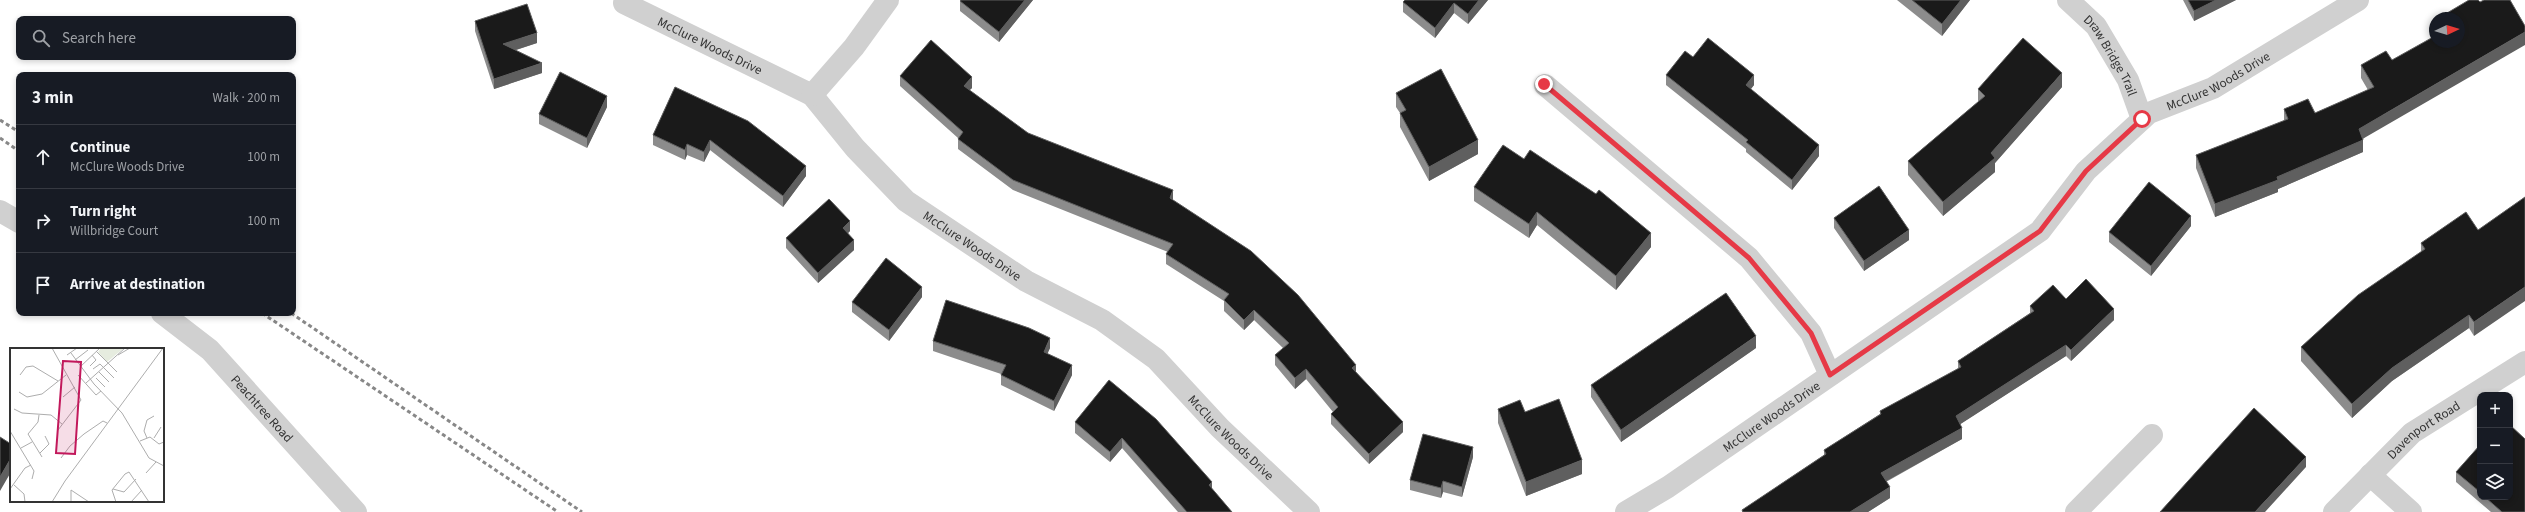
<!DOCTYPE html>
<meta charset="utf-8">
<style>
body{margin:0;font-family:"Source Sans 3",sans-serif;background:#20242c;color:#f1f3f6}
.controls{position:absolute;right:12px;bottom:12px;display:grid;overflow:hidden;border-radius:8px;box-shadow:0 2px 6px #0003}
.controls button{width:36px;height:36px;display:grid;place-items:center;padding:0;border:0;border-bottom:1px solid #363941;background:#171b24;color:#f1f3f6;font:20px sans-serif}
.compass{position:absolute;left:2429px;top:12px;width:36px;height:36px;border-radius:50%;background:#171b24;box-shadow:0 2px 6px #0003;rotate:86deg}
.stop{position:absolute;width:12px;height:12px;margin:-9px;border:3px solid #e63946;border-radius:50%;background:#fff}
.stop.end{background:#e63946;border-color:#fff;box-shadow:0 1px 4px #0008}
.list{margin:0;padding:0;list-style:none}
h2{display:flex;justify-content:space-between;align-items:center;height:52px;margin:0;padding:0 16px;font-size:17px}
h2 small{font-size:13px;font-weight:400;color:#9ea1a6}
.list li{display:grid;grid-template-columns:26px 1fr auto;gap:12px;align-items:center;box-sizing:border-box;height:64px;padding:0 16px;border-top:1px solid #363941}
.list b{display:block;font-size:15px;white-space:nowrap}
.list p{margin:0;font-size:13px;white-space:nowrap;color:#9ea1a6}
.list em{font-size:13px;font-style:normal;color:#9ea1a6}
.icon{flex:none;width:22px;height:22px;fill:none;stroke:currentColor;stroke-width:2;stroke-linecap:round;stroke-linejoin:round}
.map{position:relative;flex:none;width:2525px;height:512px;overflow:hidden}
.search{position:absolute;background:#171b24;box-shadow:0 2px 6px #0003;left:16px;top:16px;width:280px;height:44px;display:flex;align-items:center;gap:10px;box-sizing:border-box;padding:0 14px;border-radius:8px;color:#9ea1a6;font-size:15px}
.panel{position:absolute;background:#171b24;box-shadow:0 2px 6px #0003;left:16px;top:72px;width:280px;height:244px;border-radius:8px}
.map>svg:first-child{display:block}
.lines{fill:none;stroke-linecap:round;stroke-linejoin:round}
.minor{stroke:#d0d0d0;stroke-width:22}
.rail{stroke:#888;stroke-width:3;stroke-dasharray:4 3;stroke-linecap:butt}
.wall{fill:#8c8c8c}
.shaded-wall{fill:#5f5f5f}
.building{fill:#1a1a1a;stroke:#5f5f5f}
.route{stroke:#e63946;stroke-width:5}
.labels{text-anchor:middle;stroke-width:4;stroke-linejoin:round;paint-order:stroke}
.street-label{font-size:13px;fill:#333;stroke:#fff}
.inset-road{fill:none;stroke:#adadad;stroke-width:1}
.view{fill:#c2185b;fill-opacity:0.15;stroke:#c2185b;stroke-width:2}
.inset-edge{fill:none;stroke:#333;stroke-width:2}
</style>
<div class="map">
<svg width="2525" height="512" viewBox="0 0 2525 512">
<rect width="100%" height="100%" fill="#fff"/>
<g class="lines">
<g class="minor">
<path id="s1" d="M 2068,0 L 2096,26 L 2128,80 L 2142,119"/>
<path id="s2" d="M 624,3 L 812,95 L 855,148 L 906,201 L 1026,281 L 1102,320 L 1156,359 L 1220,428 L 1309,512"/>
<path d="M 1545,85 L 1749,258 L 1811,333 L 1830,375"/>
<path d="M 812,95 L 854,47 L 888,0"/>
<path d="M 0,211 L 19,222"/>
<path id="s3" d="M 162,313 L 210,350 L 356,512"/>
<path d="M 2370,475 L 2411,512"/>
<path id="s4" d="M 1626,512 L 1668,487 L 2040,231 L 2086,171 L 2149,113 L 2213,88 L 2358,0"/>
<path d="M 2076,512 L 2152,435"/>
<path id="s5" d="M 2334,512 L 2412,433 L 2525,362"/>
</g>
<path class="rail" d="M 0,120 L 19,132
M 0,138 L 19,151
M 262,313 L 558,512
M 291,313 L 582,512"/>
</g>
<path class="wall" d="M 1033,0 L 999,42 L 960,11 L 960,1 Z
M 1488,0 L 1468,24 L 1454,13 L 1435,38 L 1403,12 L 1403,2 Z
M 1897,0 L 1970,0 L 1942,36 Z
M 2183,0 L 2236,0 L 2194,21 Z
M 2478,0 L 2363,139 L 2363,152 L 2278,189 L 2278,192 L 2215,217 L 2196,168 L 2196,155 L 2284,121 L 2284,109 L 2315,113 L 2368,90 L 2361,78 L 2361,65 L 2392,60 L 2435,42 L 2459,18 L 2442,18 L 2442,16 Z
M 475,21 L 537,43 L 516,50 L 542,73 L 494,89 L 475,31 Z
M 1693,57 L 1754,85 L 1751,89 L 1819,156 L 1792,190 L 1746,152 L 1746,149 L 1666,85 L 1666,75 Z
M 900,76 L 972,88 L 969,90 L 1028,133 L 1173,200 L 1356,372 L 1403,432 L 1369,464 L 1331,424 L 1331,414 L 1333,412 L 1306,379 L 1295,389 L 1275,365 L 1275,355 L 1283,348 L 1254,320 L 1244,330 L 1224,311 L 1224,301 L 1166,264 L 1166,254 L 1168,252 L 1013,190 L 958,149 L 958,138 L 900,86 Z
M 675,87 L 806,176 L 783,207 L 710,150 L 704,162 L 687,155 L 685,160 L 653,145 L 653,135 Z
M 2062,87 L 1995,163 L 1995,172 L 1943,216 L 1908,175 L 1908,161 L 1978,102 L 1978,89 Z
M 1396,93 L 1478,154 L 1429,181 L 1400,127 L 1400,113 L 1396,107 Z
M 607,107 L 587,148 L 539,124 L 539,114 Z
M 1474,187 L 1651,247 L 1616,290 L 1537,225 L 1529,238 L 1474,201 Z
M 1834,218 L 1909,240 L 1864,271 L 1834,228 Z
M 2191,226 L 2151,276 L 2109,242 L 2109,232 Z
M 2478,230 L 2474,336 L 2469,328 L 2392,381 L 2352,418 L 2301,361 L 2301,347 L 2421,252 L 2421,243 Z
M 850,231 L 848,233 L 854,250 L 818,283 L 786,248 L 786,238 Z
M 922,297 L 889,341 L 852,312 L 852,302 Z
M 2066,299 L 2114,320 L 2071,361 L 2066,356 L 1960,424 L 1962,439 L 1886,482 L 1890,498 L 1868,512 L 1742,512 L 1742,510 L 1824,455 L 1824,450 L 1880,414 L 1880,411 L 1958,369 L 1958,361 L 2030,313 L 2030,306 Z
M 933,341 L 1050,348 L 1047,353 L 1072,375 L 1054,411 L 1001,385 L 1001,374 L 933,351 Z
M 1756,348 L 1621,442 L 1591,397 L 1591,385 Z
M 1109,380 L 1212,489 L 1232,512 L 1178,512 L 1122,448 L 1110,462 L 1075,433 L 1075,422 Z
M 1498,409 L 1525,412 L 1582,474 L 1526,496 L 1498,423 Z
M 2480,445 L 2480,497 L 2510,497 L 2525,512 L 2491,512 L 2456,482 L 2456,472 Z
M 1473,457 L 1462,497 L 1443,492 L 1441,498 L 1410,490 L 1410,480 Z"/>
<path class="shaded-wall" d="M 1025,0 L 1033,0 L 999,42 L 999,32 Z
M 1479,0 L 1488,0 L 1468,24 L 1468,14 Z
M 1961,0 L 1970,0 L 1942,36 L 1942,24 Z
M 2216,0 L 2236,0 L 2194,21 L 2194,11 Z
M 1454,3 L 1454,13 L 1435,38 L 1435,28 Z
M 2525,32 L 2525,45 L 2359,141 L 2363,140 L 2363,152 L 2278,189 L 2278,192 L 2215,217 L 2215,204 L 2277,177 Z
M 537,33 L 537,43 L 503,54 L 503,44 Z
M 542,63 L 542,73 L 494,89 L 494,79 Z
M 2062,73 L 2062,87 L 1995,163 L 1995,172 L 1943,216 L 1943,202 L 1991,153 Z
M 1754,75 L 1754,85 L 1746,95 L 1746,85 Z
M 972,77 L 972,88 L 964,96 L 964,86 Z
M 607,96 L 607,107 L 587,148 L 587,138 Z
M 710,140 L 710,150 L 704,162 L 704,152 Z
M 1478,140 L 1478,154 L 1429,181 L 1429,167 Z
M 687,144 L 687,155 L 685,160 L 685,150 Z
M 1819,145 L 1819,156 L 1792,190 L 1792,180 Z
M 806,166 L 806,176 L 783,207 L 783,196 Z
M 1173,190 L 1173,200 L 1170,198 Z
M 1537,212 L 1537,225 L 1529,238 L 1529,224 Z
M 2191,216 L 2191,226 L 2151,276 L 2151,266 Z
M 850,221 L 850,231 L 843,238 L 843,228 Z
M 1909,230 L 1909,240 L 1864,271 L 1864,261 Z
M 1651,233 L 1651,247 L 1616,290 L 1616,276 Z
M 854,240 L 854,250 L 818,283 L 818,273 Z
M 922,287 L 922,297 L 889,341 L 889,330 Z
M 2525,287 L 2525,301 L 2474,336 L 2474,322 Z
M 2114,309 L 2114,320 L 2071,361 L 2071,350 Z
M 1254,310 L 1254,320 L 1244,330 L 1244,320 Z
M 2469,315 L 2469,328 L 2392,381 L 2352,418 L 2352,404 L 2392,368 Z
M 1756,336 L 1756,348 L 1621,442 L 1621,430 Z
M 1050,338 L 1050,348 L 1044,362 L 1044,352 Z
M 2066,345 L 2066,356 L 1956,427 L 1956,416 Z
M 1072,365 L 1072,375 L 1054,411 L 1054,401 Z
M 1356,365 L 1356,375 L 1352,368 Z
M 1306,369 L 1306,379 L 1295,389 L 1295,378 Z
M 1403,422 L 1403,432 L 1369,464 L 1369,454 Z
M 1962,428 L 1962,439 L 1881,484 L 1881,473 Z
M 1122,438 L 1122,448 L 1110,462 L 1110,452 Z
M 1473,447 L 1473,457 L 1462,497 L 1462,487 Z
M 2306,457 L 2306,467 L 2265,512 L 2255,512 Z
M 11,458 L 11,472 L 0,491 L 0,477 Z
M 1582,460 L 1582,474 L 1526,496 L 1526,482 Z
M 1443,481 L 1443,492 L 1441,498 L 1441,488 Z
M 1212,482 L 1212,493 L 1209,485 Z
M 1890,487 L 1890,498 L 1868,512 L 1850,512 Z"/>
<path class="building" d="M 961,0 L 1025,0 L 999,32 L 960,1 Z
M 1405,0 L 1479,0 L 1468,14 L 1454,3 L 1435,28 L 1403,2 Z
M 1912,0 L 1961,0 L 1942,24 Z
M 2188,0 L 2216,0 L 2194,11 Z
M 2469,0 L 2478,0 L 2480,2 L 2484,0 L 2510,0 L 2525,26 L 2525,32 L 2359,129 L 2363,140 L 2277,177 L 2278,180 L 2215,204 L 2196,155 L 2288,119 L 2284,109 L 2308,99 L 2315,113 L 2374,87 L 2361,65 L 2386,51 L 2392,60 L 2435,36 L 2435,42 L 2459,42 L 2459,18 L 2443,18 L 2442,16 Z
M 527,4 L 537,33 L 503,44 L 542,63 L 494,79 L 475,21 Z
M 1708,38 L 1754,75 L 1746,85 L 1819,145 L 1792,180 L 1746,142 L 1748,140 L 1666,75 L 1685,51 L 1693,57 Z
M 2023,38 L 2062,73 L 1991,153 L 1995,158 L 1943,202 L 1908,161 L 1985,96 L 1978,89 Z
M 931,40 L 972,77 L 964,86 L 1028,133 L 1173,190 L 1170,198 L 1251,251 L 1298,295 L 1356,365 L 1352,368 L 1403,422 L 1369,454 L 1331,414 L 1338,407 L 1306,369 L 1295,378 L 1275,355 L 1289,343 L 1254,310 L 1244,320 L 1224,300 L 1229,294 L 1166,254 L 1173,244 L 1013,180 L 958,139 L 963,132 L 900,76 Z
M 1441,69 L 1478,140 L 1429,167 L 1400,113 L 1406,110 L 1396,93 Z
M 560,72 L 607,96 L 587,138 L 539,114 Z
M 675,87 L 748,121 L 806,166 L 783,196 L 710,140 L 704,152 L 687,144 L 685,150 L 653,135 Z
M 1503,145 L 1524,159 L 1530,150 L 1596,194 L 1599,190 L 1651,233 L 1616,276 L 1537,212 L 1529,224 L 1474,187 Z
M 2149,182 L 2191,216 L 2151,266 L 2109,232 Z
M 1879,186 L 1909,230 L 1864,261 L 1834,218 Z
M 2525,197 L 2525,287 L 2474,322 L 2469,315 L 2392,368 L 2352,404 L 2301,347 L 2358,295 L 2425,249 L 2421,243 L 2466,212 L 2478,230 Z
M 829,199 L 850,221 L 843,228 L 854,240 L 818,273 L 786,238 Z
M 886,258 L 922,287 L 889,330 L 852,302 Z
M 2086,279 L 2114,309 L 2071,350 L 2066,345 L 1956,416 L 1962,428 L 1881,473 L 1890,487 L 1850,512 L 1743,512 L 1742,510 L 1826,454 L 1824,450 L 1881,414 L 1880,411 L 1961,367 L 1958,361 L 2034,311 L 2030,306 L 2053,285 L 2066,299 Z
M 1726,293 L 1756,336 L 1621,430 L 1591,385 Z
M 946,300 L 1029,328 L 1050,338 L 1044,352 L 1072,365 L 1054,401 L 1001,375 L 1006,365 L 933,341 Z
M 1109,380 L 1156,419 L 1212,482 L 1209,485 L 1232,512 L 1187,512 L 1122,438 L 1110,452 L 1075,422 Z
M 1559,399 L 1582,460 L 1526,482 L 1498,409 L 1520,400 L 1525,412 Z
M 2254,408 L 2306,457 L 2255,512 L 2160,512 Z
M 2510,425 L 2525,439 L 2525,512 L 2502,512 L 2485,497 L 2510,497 Z
M 1423,434 L 1473,447 L 1462,487 L 1443,481 L 1441,488 L 1410,480 Z
M 0,437 L 11,444 L 11,458 L 0,477 Z
M 2480,445 L 2480,492 L 2456,472 Z"/>
<g class="lines">
<path class="route" d="M 1544,84 L 1749,258 L 1811,333 L 1830,375 L 2040,231 L 2086,171 L 2142,119"/>
</g>
<g class="labels">
<g class="street-label">
<text dy="5" stroke="none"><textPath href="#s2" startOffset="96">McClure Woods Drive</textPath></text>
<text dy="5" stroke="none"><textPath href="#s1" startOffset="71">Draw Bridge Trail</textPath></text>
<text dy="5" stroke="none"><textPath href="#s4" startOffset="738">McClure Woods Drive</textPath></text>
<text dy="5" stroke="none"><textPath href="#s2" startOffset="431">McClure Woods Drive</textPath></text>
<text dy="5" stroke="none"><textPath href="#s3" startOffset="139">Peachtree Road</textPath></text>
<text dy="5" stroke="none"><textPath href="#s4" startOffset="174">McClure Woods Drive</textPath></text>
<text dy="5" stroke="none"><textPath href="#s5" startOffset="122">Davenport Road</textPath></text>
<text dy="5" stroke="none"><textPath href="#s2" startOffset="756">McClure Woods Drive</textPath></text>
</g>
</g>
<g transform="translate(10 348)">
<rect width="154" height="154" fill="#fff"/>
<path d="M 91,0 L 114,0 L 97,14 L 88,4 Z" fill="#e6ecdf"/>
<path class="inset-road" d="M 42,0 L 71,52 L 48,82M 86,3 L 107,24M 61,5 L 84,36 L 112,65 L 139,110 L 154,118M 57,7 L 67,0M 108,7 L 120,0M 65,12 L 78,2M 80,18 L 86,12 L 82,7M 70,19 L 90,0M 83,21 L 90,16 L 104,30M 89,24 L 99,34M 10,27 L 16,19 L 23,18 L 48,33M 68,27 L 86,47 L 91,43M 86,30 L 95,39M 76,35 L 115,0M 9,44 L 17,49 L 32,46 L 56,27M 53,49 L 65,39M 4,61 L 12,65 L 41,67 L 52,76M 29,67 L 28,74 L 18,86 L 32,109M 0,83 L 24,123 L 22,131M 137,90 L 134,83 L 137,72 L 144,68M 144,90 L 151,79M 130,93 L 140,89 L 149,96 L 154,94M 11,100 L 22,94M 30,105 L 39,96 L 35,88M 51,110 L 60,98 L 74,86 L 93,73 L 97,75M 136,125 L 146,114M 4,137 L 14,146 L 15,154M 0,141 L 15,120 L 21,117M 103,141 L 114,144 L 126,131M 42,154 L 55,133 L 153,0M 61,154 L 61,142 L 79,154M 106,154 L 102,142 L 115,126 L 119,124 L 139,154M 121,154 L 132,142"/>
<path class="view" d="M 53,13 L 71,14 L 65,106 L 46,105 Z"/>
<rect width="154" height="154" class="inset-edge"/>
</g>
</svg>
<div class="controls">
<button>+</button>
<button>−</button>
<button><svg class="icon" aria-label="layers" viewBox="0 0 24 24"><path d="M12 4l9 5-9 5-9-5zM3 14l9 5 9-5"/></svg></button>
</div>
<svg class="compass" viewBox="-18 -18 36 36"><path d="M0-13l5 13h-10z" fill="#e53935"/><path d="M0 13l5-13h-10z" fill="#9ea1a6"/></svg>
<div class="stop" style="left:2142px;top:119px"></div>
<div class="stop end" style="left:1544px;top:84px"></div>
<div class="search"><svg class="icon" aria-label="search" viewBox="0 0 24 24"><circle cx="10" cy="10" r="6"/><path d="M15 15l6 6"/></svg>Search here</div>
<section class="panel">
<h2>3 min<small>Walk · 200 m</small></h2>
<ul class="list">
<li><svg class="icon" aria-label="ahead" viewBox="0 0 24 24"><path d="M12 20V5M6 11l6-6 6 6"/></svg><div><b>Continue</b><p>McClure Woods Drive</p></div><em>100 m</em></li>
<li><svg class="icon" aria-label="right" viewBox="0 0 24 24"><path d="M7 20v-9h11M14 6l5 5-5 5"/></svg><div><b>Turn right</b><p>Willbridge Court</p></div><em>100 m</em></li>
<li><svg class="icon" aria-label="arrive" viewBox="0 0 24 24"><path d="M6 21V4h12l-3 4 3 4H6"/></svg><div><b>Arrive at destination</b></div></li>
</ul>
</section>
</div>
